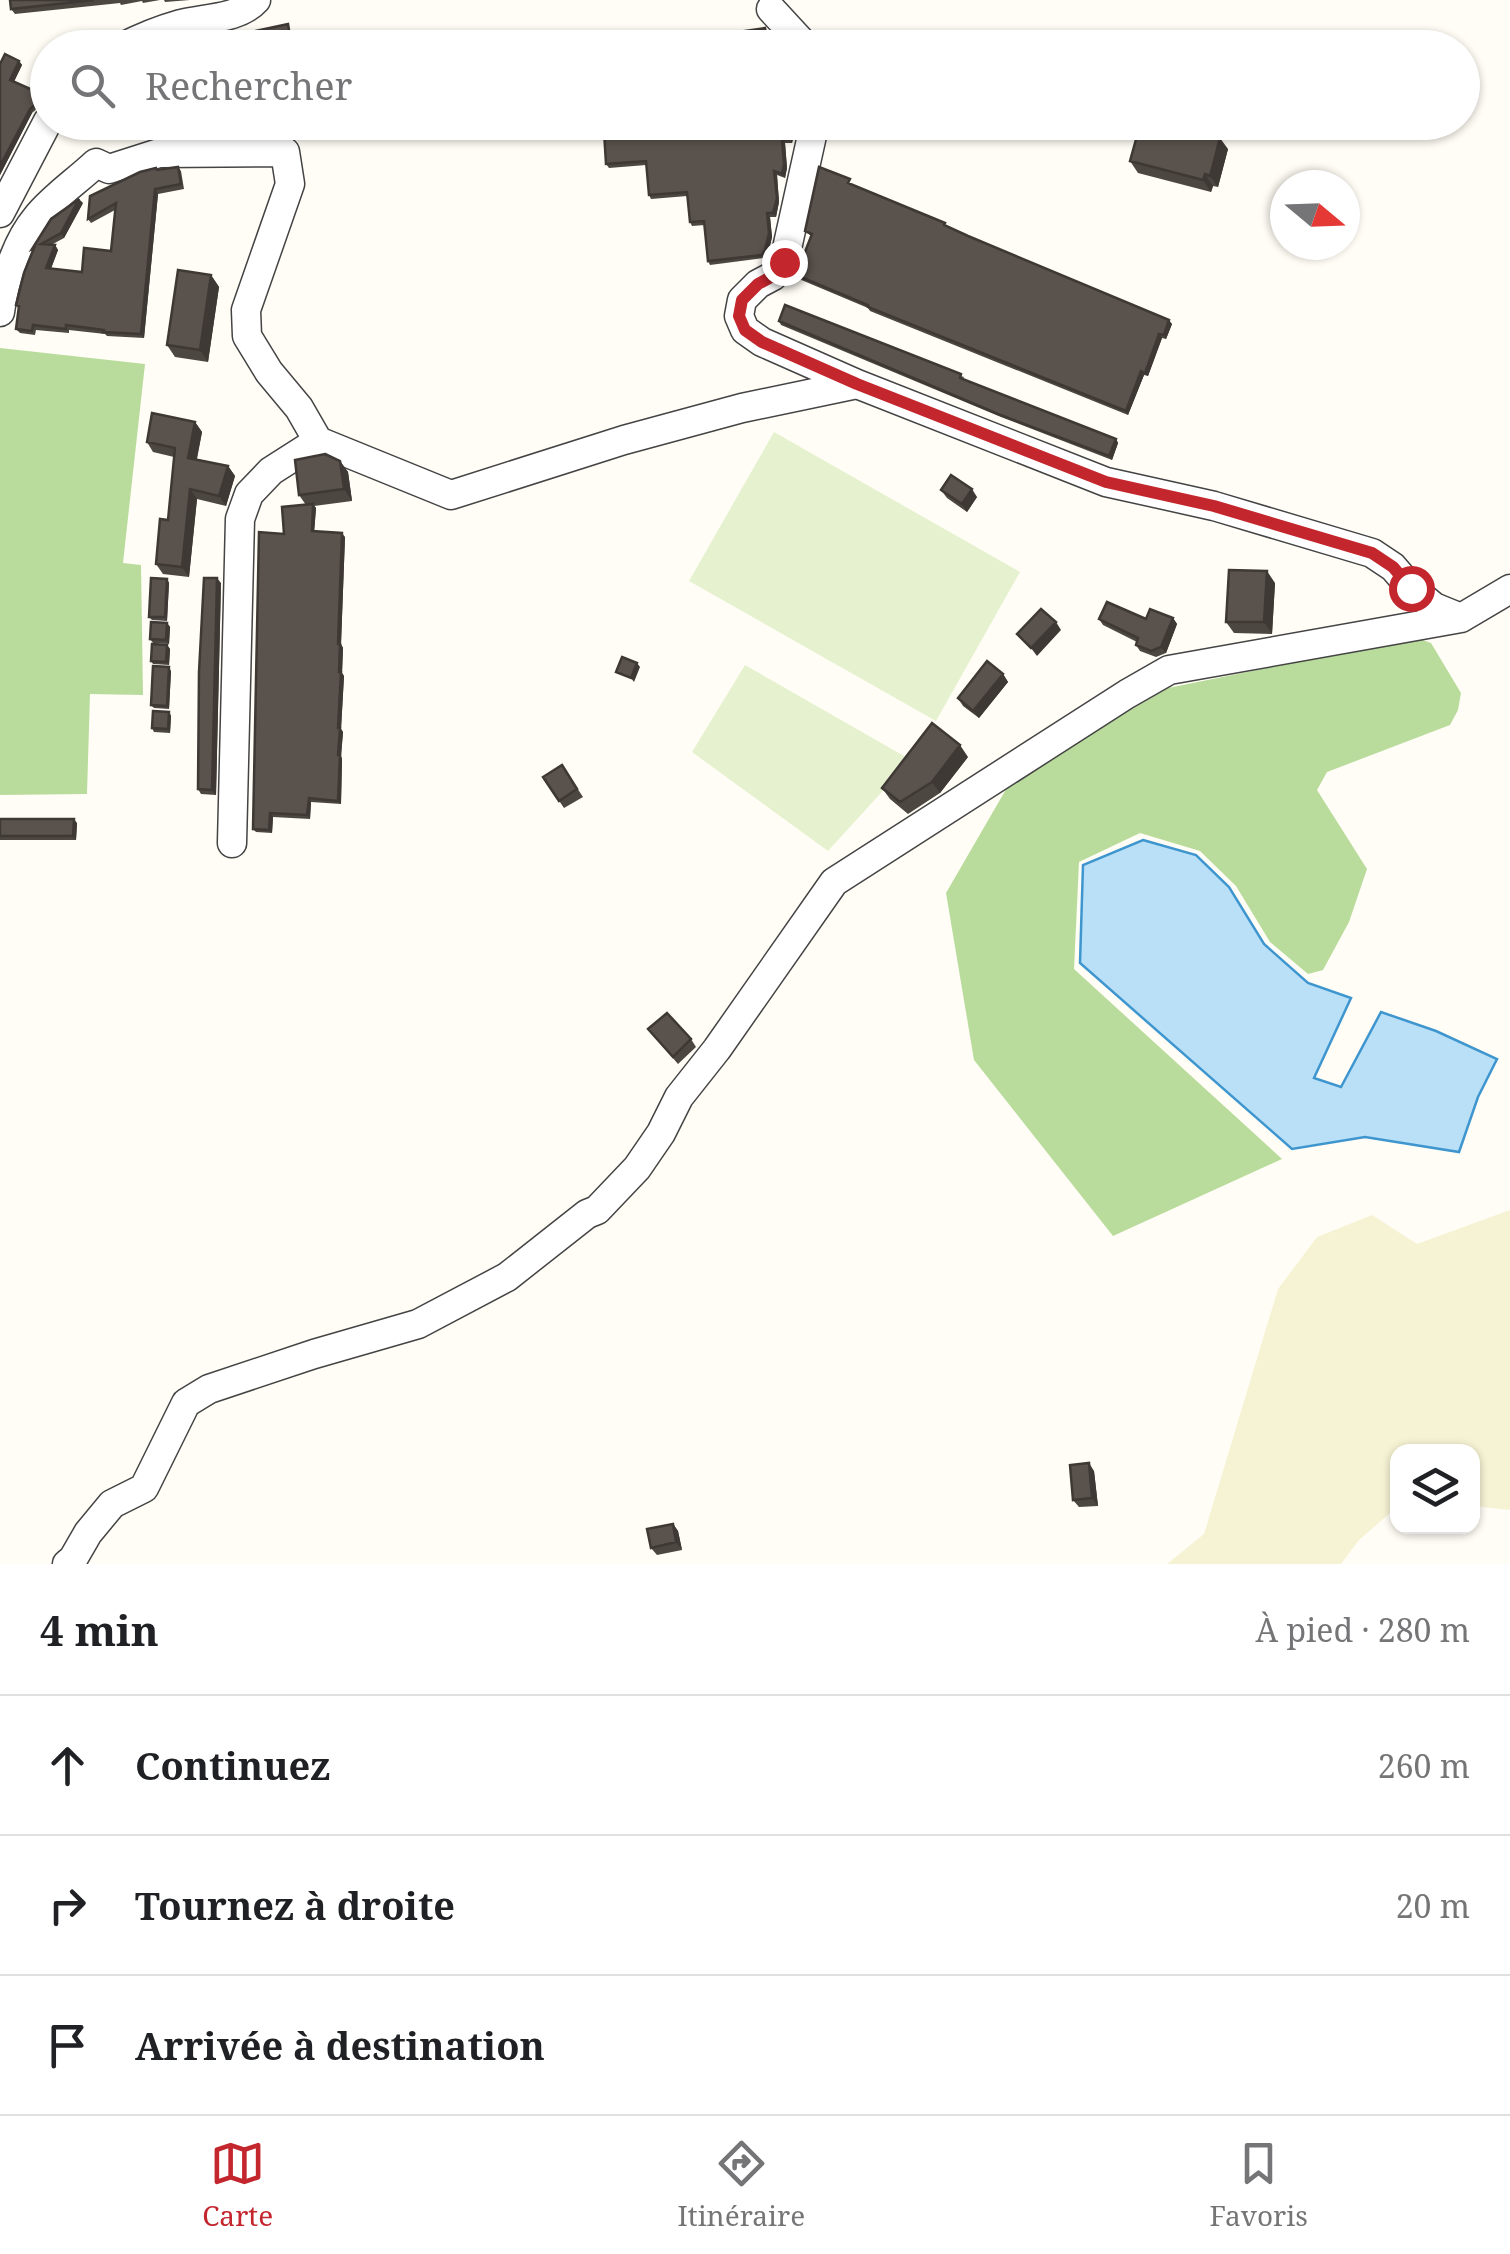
<!DOCTYPE html>
<html lang="fr">
<meta charset="utf-8">
<style>
body{margin:0;font-family:"Noto Serif",serif;background:#f6f6f6;color:#202124}
.controls{position:absolute;right:30px;bottom:30px;display:grid;overflow:hidden;border-radius:20px;box-shadow:0 2px 8px #0004}
.controls button{width:90px;height:90px;display:grid;place-items:center;padding:0;border:0;border-bottom:2px solid #e0e0e0;background:#fff;color:#202124;font:50px sans-serif}
.compass{position:absolute;left:1270px;top:170px;width:90px;height:90px;border-radius:50%;background:#fff;box-shadow:0 2px 8px #0004;rotate:109deg}
.stop{position:absolute;width:30px;height:30px;margin:-22px;border:8px solid #c4262e;border-radius:50%;background:#fff}
.stop.end{background:#c4262e;border-color:#fff;box-shadow:0 2px 10px #0008}
.list{margin:0;padding:0;list-style:none}
h2{display:flex;justify-content:space-between;align-items:center;height:130px;margin:0;padding:0 40px;font-size:42px}
h2 small{font-size:32px;font-weight:400;color:#757577}
.list li{display:grid;grid-template-columns:65px 1fr auto;gap:30px;align-items:center;box-sizing:border-box;height:140px;padding:0 40px;border-top:2px solid #e0e0e0}
.list b{display:block;font-size:38px;white-space:nowrap}
.list em{font-size:32px;font-style:normal;color:#757577}
.icon{flex:none;width:55px;height:55px;fill:none;stroke:currentColor;stroke-width:2;stroke-linecap:round;stroke-linejoin:round}
.map{position:relative;flex:none;width:1510px;height:1564px;overflow:hidden}
.search{position:absolute;background:#fff;box-shadow:0 2px 8px #0004;left:30px;right:30px;top:30px;height:110px;display:flex;align-items:center;gap:25px;box-sizing:border-box;padding:0 35px;border-radius:55px;color:#757577;font-size:38px}
.sheet{height:550px;background:#fff}
nav{display:flex;justify-content:space-around;align-items:center;box-sizing:border-box;height:140px;border-top:2px solid #e0e0e0;background:#fff;font-size:28px;color:#757577}
nav a{display:grid;justify-items:center;gap:5px}
nav .on{color:#c4262e}
.map>svg:first-child{display:block}
.farmland{fill:#f6f3d4}
.forest{fill:#b9dc9c}
.pitch{fill:#e6f2cf}
.water{fill:#b9e0f7;stroke:#3f96cf;stroke-width:2.5}
.lines{fill:none;stroke-linecap:round;stroke-linejoin:round}
.minor-casing{stroke:#444;stroke-width:31}
.minor{stroke:#fff;stroke-width:28}
.wall{fill:#4d4742}
.shaded-wall{fill:#3f3936}
.building{fill:#5a524d;stroke:#3f3936;stroke-width:2.5}
.route{stroke:#c4262e;stroke-width:12}
</style>
<div class="map">
<svg width="1510" height="1564" viewBox="0 0 1510 1564">
<rect width="100%" height="100%" fill="#fffdf5"/>
<path class="farmland" d="M 1510,1210 L 1510,1510 L 1473,1506 L 1472,1452 L 1398,1452 L 1397,1507 L 1359,1540 L 1341,1564 L 1167,1564 L 1204,1534 L 1278,1289 L 1317,1237 L 1372,1215 L 1417,1244 Z"/>
<path class="forest" d="M 0,348 L 145,364 L 123,563 L 141,565 L 143,695 L 90,694 L 87,794 L 0,795 Z
M 1417,638 L 1431,643 L 1461,693 L 1458,710 L 1450,725 L 1327,772 L 1317,790 L 1367,869 L 1349,922 L 1323,970 L 1308,974 L 1270,942 L 1236,886 L 1200,851 L 1140,833 L 1079,862 L 1074,969 L 1282,1159 L 1113,1236 L 974,1060 L 946,893 L 1012,779 L 1168,688 Z"/>
<path class="pitch" d="M 774,432 L 1020,572 L 936,721 L 689,581 Z
M 745,665 L 911,760 L 828,851 L 692,752 Z"/>
<path class="water" d="M 1143,840 L 1196,855 L 1229,887 L 1264,944 L 1308,983 L 1351,998 L 1314,1078 L 1341,1087 L 1381,1012 L 1436,1031 L 1497,1059 L 1478,1097 L 1459,1152 L 1365,1137 L 1292,1149 L 1080,963 L 1083,865 Z"/>
<g class="lines">
<defs>
<path id="minor" d="M 771,9 L 807,48
M 121,48 C 140,38 160,30 181,24 C 205,18 239,19 256,0
M 815,122 L 784,262 L 773,276 L 758,284 L 742,300 L 739,316 L 745,330 L 762,342 L 857,384
M 0,213 L 48,121
M 0,312 C 4,281 16,242 37,217 C 53,197 77,181 96,163 L 109,169 L 159,153 L 285,152 L 290,184 L 246,310 L 247,336 L 269,372 L 299,408 L 318,441
M 232,843 L 240,519 L 249,494 L 271,471 L 318,441 L 451,495 L 624,440 L 742,408 L 857,384 L 1106,482 L 1214,506 L 1372,553 L 1393,567 L 1411,588 L 1434,607 L 1461,618
M 67,1564 L 73,1559 L 88,1533 L 112,1504 L 144,1488 L 186,1403 L 209,1389 L 314,1354 L 418,1324 L 507,1277 L 587,1214 L 597,1210 L 637,1168 L 661,1133 L 679,1097 L 717,1049 L 834,882 L 1127,694 L 1169,670 L 1461,618 L 1510,589"/>
</defs>
<use href="#minor" class="minor-casing"/>
<use href="#minor" class="minor"/>
</g>
<path class="wall" d="M 10,0 L 160,0 L 143,3 L 142,1 L 121,5 L 120,3 L 15,14 L 11,9 Z
M 164,0 L 190,0 L 165,2 Z
M 19,61 L 22,65 L 14,81 L 44,98 L 41,105 L 32,113 L 0,175 L 0,64 Z
M 95,122 L 134,122 L 98,130 Z
M 588,122 L 706,122 L 706,129 L 738,127 L 737,122 L 793,122 L 794,135 L 792,143 L 785,143 L 787,168 L 785,178 L 777,175 L 779,202 L 776,217 L 770,217 L 772,237 L 768,254 L 764,258 L 710,265 L 708,261 L 705,225 L 692,226 L 690,222 L 687,196 L 651,199 L 649,195 L 646,165 L 609,168 L 606,164 L 604,135 L 591,136 L 589,132 Z
M 1228,149 L 1218,187 L 1213,186 L 1211,192 L 1138,173 L 1130,161 Z
M 178,167 L 181,171 L 184,189 L 158,194 L 144,338 L 107,336 L 105,334 L 69,330 L 69,333 L 36,330 L 35,335 L 20,333 L 16,329 L 19,309 L 16,305 L 33,251 L 32,249 L 83,203 L 64,238 L 51,245 L 55,245 L 58,250 L 51,269 L 82,272 L 111,251 L 115,210 L 91,223 L 88,219 L 157,170 Z
M 852,183 L 852,184 L 947,227 L 1172,324 L 1166,339 L 1162,338 L 1148,376 L 1144,375 L 1128,415 L 870,311 L 868,308 L 799,279 L 796,275 L 811,236 L 805,231 Z
M 211,275 L 219,287 L 208,362 L 175,357 L 167,345 Z
M 779,321 L 964,377 L 963,379 L 1116,439 L 1118,443 L 1112,460 L 1001,417 L 781,325 Z
M 195,422 L 202,432 L 197,459 L 228,466 L 235,476 L 226,506 L 197,499 L 189,577 L 163,574 L 156,564 L 168,520 L 174,457 L 153,452 L 147,442 Z
M 340,461 L 348,472 L 352,501 L 314,506 L 316,508 L 314,531 L 345,537 L 341,644 L 343,648 L 342,673 L 344,676 L 341,729 L 343,732 L 341,756 L 342,759 L 341,804 L 311,802 L 310,819 L 273,817 L 272,833 L 256,832 L 253,829 L 284,534 L 306,505 L 299,495 Z
M 941,490 L 977,497 L 967,512 L 947,498 Z
M 167,579 L 169,583 L 167,621 L 152,620 L 149,617 Z
M 221,583 L 216,795 L 201,794 L 198,789 Z
M 1275,583 L 1272,634 L 1234,633 L 1226,622 Z
M 1173,618 L 1177,624 L 1166,653 L 1156,657 L 1140,651 L 1136,645 L 1137,642 L 1103,625 L 1099,619 Z
M 167,623 L 170,627 L 169,644 L 153,643 L 150,639 Z
M 167,645 L 170,649 L 169,665 L 153,664 L 151,661 Z
M 171,671 L 169,709 L 154,708 L 151,705 Z
M 1003,674 L 1008,682 L 979,718 L 963,706 L 958,698 Z
M 169,712 L 171,716 L 170,733 L 154,732 L 152,728 Z
M 968,757 L 940,793 L 908,814 L 890,799 L 882,788 Z
M 562,765 L 583,797 L 564,808 L 543,777 Z
M 0,819 L 77,823 L 76,840 L 0,840 Z
M 648,1029 L 691,1039 L 696,1047 L 678,1064 Z
M 1094,1471 L 1098,1506 L 1079,1507 L 1073,1500 Z
M 673,1524 L 678,1531 L 682,1550 L 657,1555 L 651,1548 Z"/>
<path class="shaded-wall" d="M 19,61 L 22,65 L 13,84 L 10,80 Z
M 30,109 L 32,113 L 0,175 L 0,166 Z
M 791,122 L 793,122 L 794,135 L 792,143 L 790,139 Z
M 1220,138 L 1228,149 L 1218,187 L 1210,176 Z
M 782,140 L 785,143 L 787,168 L 785,178 L 782,174 Z
M 774,171 L 777,175 L 779,202 L 776,217 L 773,213 Z
M 1205,174 L 1213,186 L 1211,192 L 1203,180 Z
M 155,189 L 158,194 L 144,338 L 141,334 Z
M 79,199 L 83,203 L 64,238 L 61,233 Z
M 767,213 L 770,217 L 772,237 L 768,254 L 764,258 L 762,255 Z
M 55,245 L 58,250 L 49,273 L 46,268 Z
M 211,275 L 219,287 L 208,362 L 200,350 Z
M 1169,320 L 1172,324 L 1166,339 L 1164,335 Z
M 1159,334 L 1162,338 L 1148,376 L 1145,373 Z
M 1141,371 L 1144,375 L 1128,415 L 1126,411 Z
M 195,422 L 202,432 L 195,467 L 188,458 Z
M 1116,439 L 1118,443 L 1112,460 L 1109,456 Z
M 340,461 L 348,472 L 352,501 L 344,489 Z
M 228,466 L 235,476 L 226,506 L 219,496 Z
M 190,489 L 197,499 L 189,577 L 182,567 Z
M 972,489 L 977,497 L 967,512 L 962,504 Z
M 313,504 L 316,508 L 314,535 L 312,531 Z
M 342,533 L 345,537 L 341,644 L 343,648 L 342,673 L 344,676 L 341,729 L 343,732 L 341,756 L 342,759 L 341,804 L 338,801 L 338,644 Z
M 1267,571 L 1275,583 L 1272,634 L 1264,622 Z
M 217,578 L 221,583 L 216,795 L 212,790 Z
M 167,579 L 169,583 L 167,621 L 165,617 Z
M 1173,618 L 1177,624 L 1166,653 L 1161,647 Z
M 1056,622 L 1061,630 L 1037,656 L 1031,648 Z
M 167,623 L 170,627 L 169,644 L 166,640 Z
M 167,645 L 170,649 L 169,665 L 166,662 Z
M 637,663 L 640,667 L 634,682 L 631,678 Z
M 169,667 L 171,671 L 169,709 L 167,706 Z
M 1003,674 L 1008,682 L 979,718 L 973,711 Z
M 169,712 L 171,716 L 170,733 L 168,729 Z
M 960,745 L 968,757 L 940,793 L 932,782 Z
M 309,798 L 311,802 L 310,819 L 307,815 Z
M 270,813 L 273,817 L 272,833 L 269,830 Z
M 74,819 L 77,823 L 76,840 L 73,836 Z
M 1089,1463 L 1094,1471 L 1098,1506 L 1092,1498 Z
M 673,1524 L 678,1531 L 682,1550 L 676,1542 Z"/>
<path class="building" d="M 10,0 L 94,0 L 11,9 Z
M 288,24 L 292,48 L 164,48 L 205,42 Z
M 765,28 L 768,48 L 626,48 Z
M 5,54 L 19,61 L 10,80 L 42,94 L 38,102 L 30,109 L 0,166 L 0,64 Z
M 588,122 L 703,122 L 704,130 L 738,127 L 737,122 L 791,122 L 790,139 L 782,140 L 784,164 L 782,174 L 774,171 L 777,198 L 773,213 L 767,213 L 769,233 L 765,250 L 762,255 L 708,261 L 704,221 L 690,222 L 687,192 L 649,195 L 646,161 L 606,164 L 604,131 L 589,132 Z
M 1140,125 L 1191,138 L 1193,131 L 1220,138 L 1210,176 L 1205,174 L 1203,180 L 1130,161 Z
M 178,167 L 181,184 L 155,189 L 141,334 L 103,332 L 104,330 L 66,325 L 66,329 L 33,325 L 32,331 L 16,329 L 19,306 L 16,305 L 24,273 L 34,248 L 32,249 L 51,219 L 79,199 L 61,233 L 41,244 L 55,245 L 46,268 L 82,272 L 84,248 L 111,251 L 116,203 L 88,219 L 90,196 L 140,172 L 156,168 L 157,170 Z
M 819,167 L 850,179 L 848,183 L 945,223 L 944,225 L 968,236 L 1169,320 L 1164,335 L 1159,334 L 1145,373 L 1141,371 L 1126,411 L 868,307 L 868,305 L 796,275 L 812,234 L 805,231 Z
M 178,270 L 211,275 L 200,350 L 167,345 Z
M 785,305 L 961,374 L 960,378 L 1116,439 L 1109,456 L 998,414 L 779,321 Z
M 152,413 L 195,422 L 188,458 L 228,466 L 219,496 L 190,489 L 182,567 L 156,564 L 160,519 L 168,520 L 175,448 L 147,442 Z
M 325,454 L 340,461 L 344,489 L 299,495 L 295,460 Z
M 951,475 L 972,489 L 962,504 L 941,490 Z
M 313,504 L 312,531 L 342,533 L 338,644 L 340,644 L 339,672 L 341,672 L 338,728 L 340,728 L 338,755 L 340,755 L 338,801 L 309,798 L 307,815 L 270,813 L 269,830 L 253,829 L 259,532 L 284,534 L 282,507 Z
M 1229,570 L 1267,571 L 1264,622 L 1226,622 Z
M 151,578 L 167,579 L 165,617 L 149,617 Z
M 204,578 L 217,578 L 212,790 L 198,789 L 199,672 Z
M 1107,602 L 1146,619 L 1150,609 L 1173,618 L 1161,647 L 1151,651 L 1136,645 L 1138,638 L 1099,619 Z
M 1041,609 L 1056,622 L 1031,648 L 1017,634 Z
M 151,622 L 167,623 L 166,640 L 150,639 Z
M 152,644 L 167,645 L 166,662 L 151,661 Z
M 622,657 L 637,663 L 631,678 L 616,672 Z
M 987,661 L 1003,674 L 973,711 L 958,698 Z
M 153,666 L 169,667 L 167,706 L 151,705 Z
M 153,711 L 169,712 L 168,729 L 152,728 Z
M 932,723 L 960,745 L 932,782 L 900,802 L 882,788 Z
M 562,765 L 577,789 L 559,801 L 543,777 Z
M 0,819 L 74,819 L 73,836 L 0,836 Z
M 667,1013 L 691,1039 L 673,1057 L 648,1029 Z
M 1089,1463 L 1092,1498 L 1073,1500 L 1070,1465 Z
M 673,1524 L 676,1542 L 651,1548 L 647,1529 Z"/>
<g class="lines">
<path class="route" d="M 784,262 L 773,276 L 758,284 L 742,300 L 739,316 L 745,330 L 762,342 L 857,384 L 1106,482 L 1214,506 L 1372,553 L 1393,567 L 1411,588"/>
</g>
</svg>
<div class="controls">
<button><svg class="icon" aria-label="layers" viewBox="0 0 24 24"><path d="M12 4l9 5-9 5-9-5zM3 14l9 5 9-5"/></svg></button>
</div>
<svg class="compass" viewBox="-18 -18 36 36"><path d="M0-13l5 13h-10z" fill="#e53935"/><path d="M0 13l5-13h-10z" fill="#757577"/></svg>
<div class="stop" style="left:1411px;top:588px"></div>
<div class="stop end" style="left:784px;top:262px"></div>
<div class="search"><svg class="icon" aria-label="search" viewBox="0 0 24 24"><circle cx="10" cy="10" r="6"/><path d="M15 15l6 6"/></svg>Rechercher</div>
</div>
<section class="sheet">
<h2>4 min<small>À pied · 280 m</small></h2>
<ul class="list">
<li><svg class="icon" aria-label="ahead" viewBox="0 0 24 24"><path d="M12 20V5M6 11l6-6 6 6"/></svg><div><b>Continuez</b></div><em>260 m</em></li>
<li><svg class="icon" aria-label="right" viewBox="0 0 24 24"><path d="M7 20v-9h11M14 6l5 5-5 5"/></svg><div><b>Tournez à droite</b></div><em>20 m</em></li>
<li><svg class="icon" aria-label="arrive" viewBox="0 0 24 24"><path d="M6 21V4h12l-3 4 3 4H6"/></svg><div><b>Arrivée à destination</b></div></li>
</ul>
</section>
<nav>
<a class="on"><svg class="icon" aria-label="map" viewBox="0 0 24 24"><path d="M3 6l6-2 6 2 6-2v14l-6 2-6-2-6 2zM9 4v14M15 6v14"/></svg>Carte</a>
<a><svg class="icon" aria-label="directions" viewBox="0 0 24 24"><path d="M12 3l9 9-9 9-9-9zM9 14v-3h6M13 9l2 2-2 2"/></svg>Itinéraire</a>
<a><svg class="icon" aria-label="saved" viewBox="0 0 24 24"><path d="M7 4h10v16l-5-4-5 4z"/></svg>Favoris</a>
</nav>
